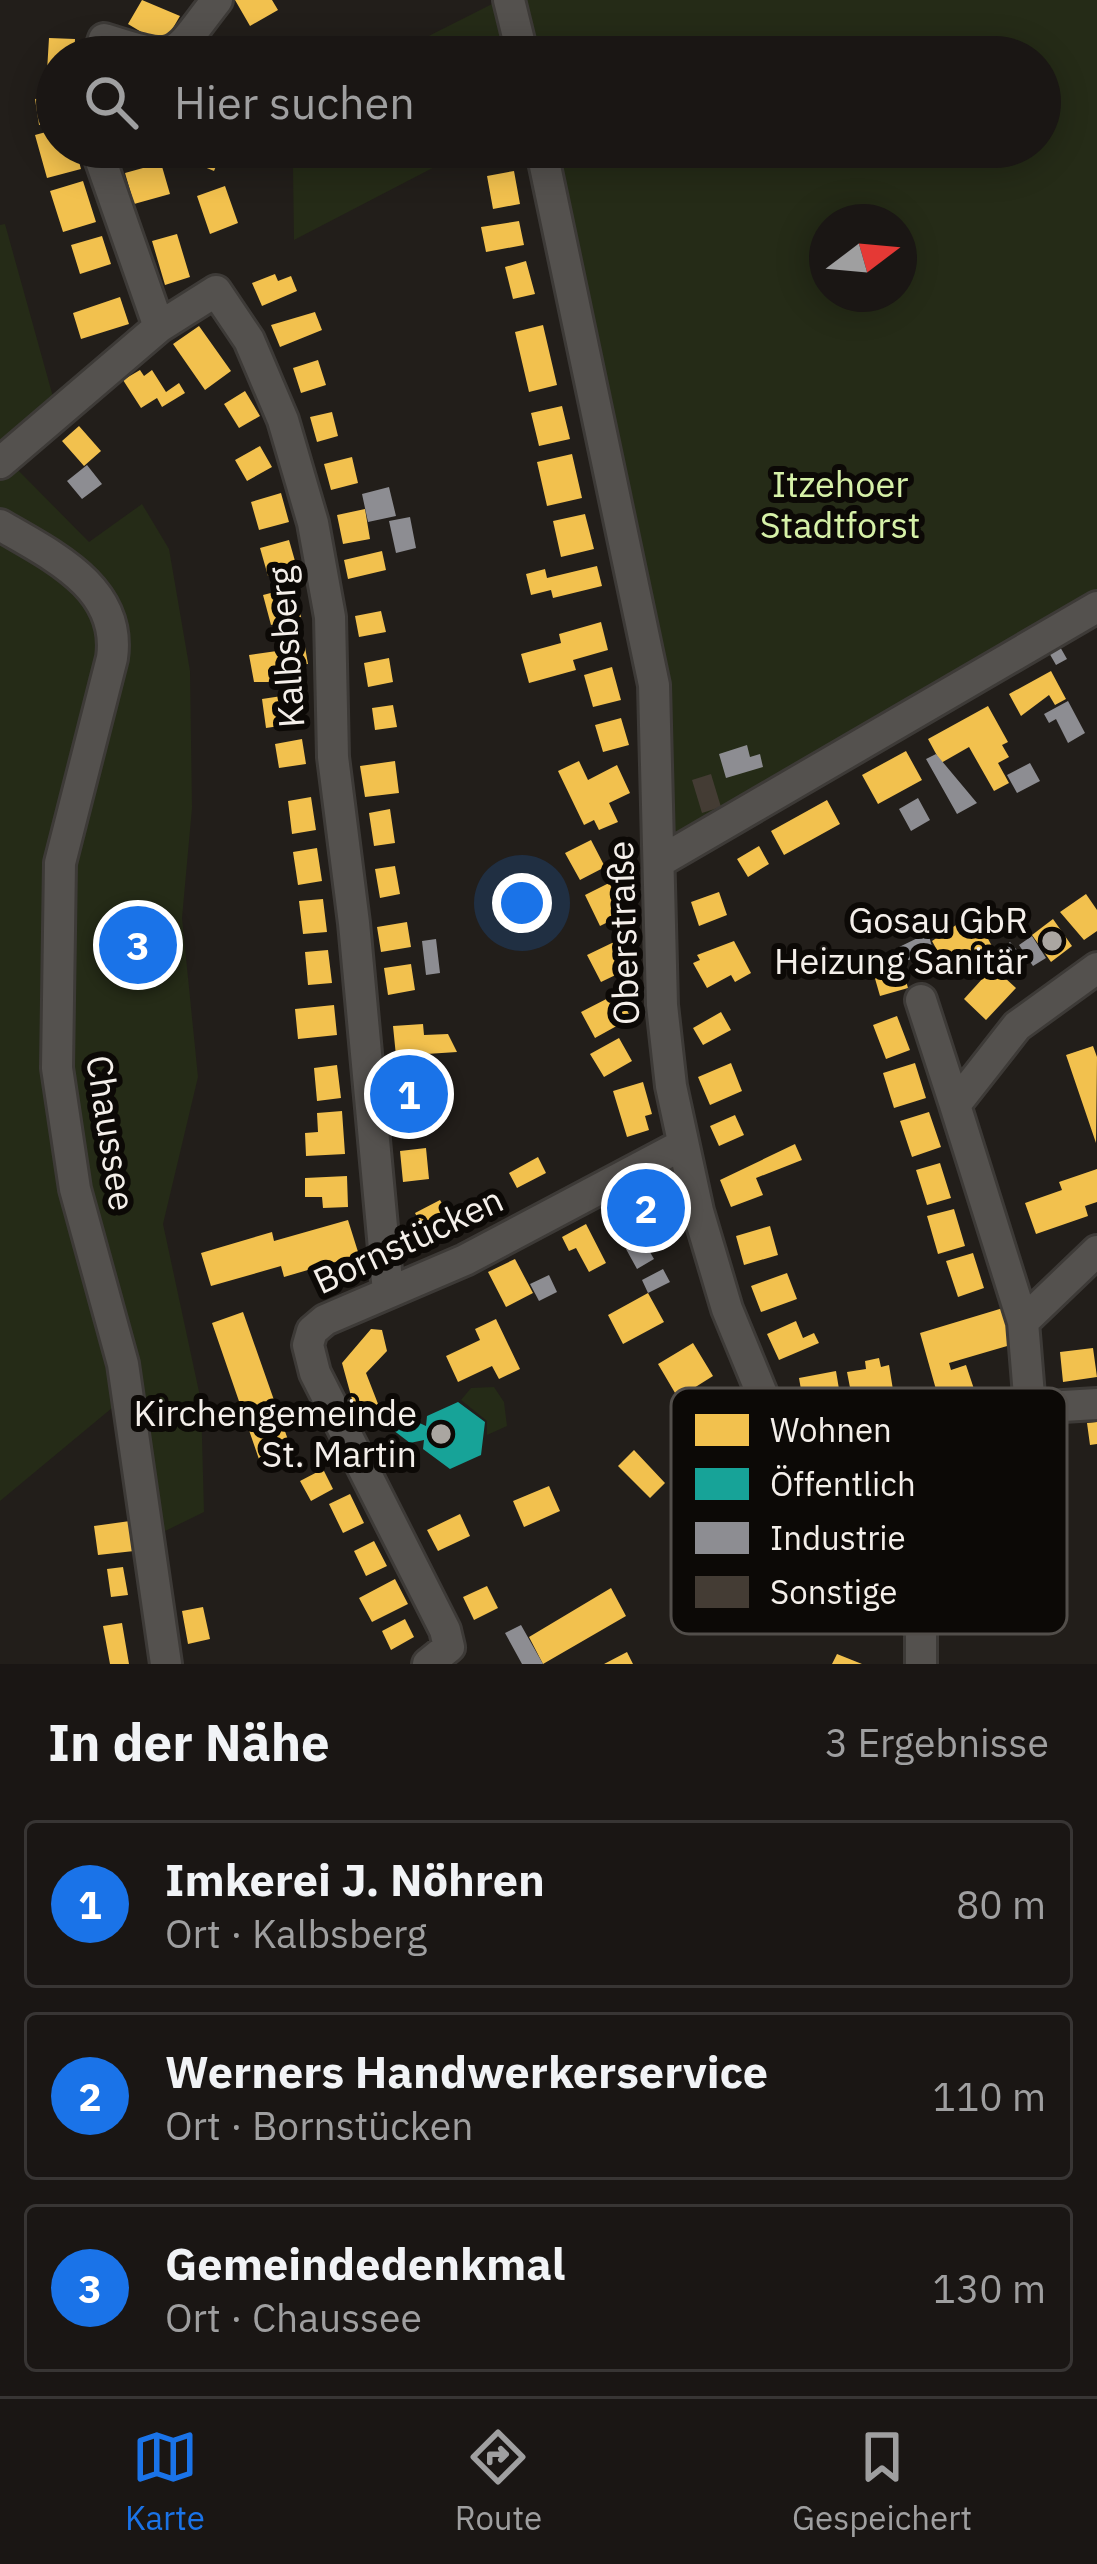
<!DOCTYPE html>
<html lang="de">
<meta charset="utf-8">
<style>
body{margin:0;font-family:"IBM Plex Sans",sans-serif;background:#231f1d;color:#f1f3f6}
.compass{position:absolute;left:809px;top:204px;width:108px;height:108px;border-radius:50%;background:#1a1614;box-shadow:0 6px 30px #0003;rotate:74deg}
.you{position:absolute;left:522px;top:903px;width:42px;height:42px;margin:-30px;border:9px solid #fff;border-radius:50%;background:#1a73e8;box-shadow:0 0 0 18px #1a73e833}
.badge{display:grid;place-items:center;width:78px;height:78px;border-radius:50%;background:#1a73e8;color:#fff;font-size:39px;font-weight:700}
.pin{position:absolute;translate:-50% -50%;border:6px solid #fff;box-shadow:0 3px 12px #0006}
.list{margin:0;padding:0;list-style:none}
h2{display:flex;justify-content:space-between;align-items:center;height:156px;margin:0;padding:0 48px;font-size:51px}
h2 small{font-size:39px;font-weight:400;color:#9f9fa0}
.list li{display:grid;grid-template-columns:78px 1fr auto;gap:36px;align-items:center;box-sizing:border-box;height:168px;margin:0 24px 24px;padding:0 24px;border:3px solid #383534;border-radius:12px}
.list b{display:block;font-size:45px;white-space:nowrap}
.list p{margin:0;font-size:39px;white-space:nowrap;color:#9f9fa0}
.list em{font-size:39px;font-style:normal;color:#9f9fa0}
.icon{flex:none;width:66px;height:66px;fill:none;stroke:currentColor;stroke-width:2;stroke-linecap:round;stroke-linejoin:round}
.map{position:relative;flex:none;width:1097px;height:1664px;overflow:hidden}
.search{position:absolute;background:#1a1614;box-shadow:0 6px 30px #0003;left:36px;right:36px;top:36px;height:132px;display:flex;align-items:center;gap:30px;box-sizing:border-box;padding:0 42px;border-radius:66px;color:#9f9fa0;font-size:45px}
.sheet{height:732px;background:#1a1614}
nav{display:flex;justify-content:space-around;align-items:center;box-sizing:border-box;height:168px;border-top:3px solid #383534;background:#1a1614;font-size:33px;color:#9f9fa0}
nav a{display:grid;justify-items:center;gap:6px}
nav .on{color:#1a73e8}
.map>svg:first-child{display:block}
.green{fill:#252b17;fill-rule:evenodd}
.homes{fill:#f2c14e}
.public{fill:#17a398}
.industry{fill:#8d8d92}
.building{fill:#443c34}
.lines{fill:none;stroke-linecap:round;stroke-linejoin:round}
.minor-casing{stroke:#3d3a37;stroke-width:36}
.minor{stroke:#54514e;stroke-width:30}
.poi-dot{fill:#aaa6a1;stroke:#0c0906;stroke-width:4.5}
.labels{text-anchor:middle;stroke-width:12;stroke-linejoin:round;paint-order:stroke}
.park-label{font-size:36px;fill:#d6f1a8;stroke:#0c0906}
.street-label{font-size:36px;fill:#f4efea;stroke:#0c0906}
.poi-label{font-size:36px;fill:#f4efea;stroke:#0c0906;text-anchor:end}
.key{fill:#0c0906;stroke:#524e4a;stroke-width:3}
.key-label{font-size:33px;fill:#f4efea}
</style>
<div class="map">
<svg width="1097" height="1664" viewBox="0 0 1097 1664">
<rect width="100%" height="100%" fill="#221e1a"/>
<path class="green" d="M 500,0 L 1097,0 L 1097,601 L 670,852 L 670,716 L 548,147 L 1040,147 L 1040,57 L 387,57 ZM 827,222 L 899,222 L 899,294 L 827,294 Z
M 302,147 L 473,147 L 294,240 L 293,168 Z
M 5,224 L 55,404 L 0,452 L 0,225 Z
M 11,463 L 89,542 L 142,504 L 169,549 L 190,671 L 192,808 L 182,918 L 198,1077 L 163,1224 L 201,1401 L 204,1512 L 155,1536 L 82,1189 L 63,1067 L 64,888 L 120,618 L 0,520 L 0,472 Z
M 0,537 L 94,608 L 103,643 L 48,1068 L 118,1403 L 0,1501 Z
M 494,1387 L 504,1402 L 507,1426 L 487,1435 L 487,1421 L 461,1400 L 471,1388 Z"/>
<path class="homes" d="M 142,0 L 180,16 L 163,45 L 128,24 Z
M 235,0 L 272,0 L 278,10 L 250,26 Z
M 49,38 L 75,39 L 74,57 L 57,57 L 57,72 L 47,71 Z
M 223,43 L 242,57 L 213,57 Z
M 57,96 L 57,122 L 39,125 L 35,99 Z
M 57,129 L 57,147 L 75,147 L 81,169 L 47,178 L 35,135 Z
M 196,147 L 224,147 L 214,171 L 190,161 Z
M 161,163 L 170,194 L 134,204 L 125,173 Z
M 514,171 L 520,204 L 493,209 L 487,176 Z
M 83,181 L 96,222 L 63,232 L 50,191 Z
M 225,186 L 238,223 L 210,234 L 197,196 Z
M 519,221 L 524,245 L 486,252 L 481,227 Z
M 177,234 L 190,277 L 165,285 L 152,241 Z
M 102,236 L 111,264 L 80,274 L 71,245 Z
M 526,261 L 535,294 L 513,299 L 505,267 Z
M 275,274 L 278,281 L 291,276 L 297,291 L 262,306 L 252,283 Z
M 120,297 L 129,324 L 81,339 L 73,313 Z
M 315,312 L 322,330 L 280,347 L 271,325 Z
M 543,325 L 557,385 L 529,392 L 515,332 Z
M 199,326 L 231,371 L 205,390 L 173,344 Z
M 318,360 L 326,385 L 301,393 L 293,368 Z
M 140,370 L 144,376 L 152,370 L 166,392 L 179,383 L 185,393 L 162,407 L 157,398 L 141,408 L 123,380 Z
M 245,391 L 260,416 L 239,428 L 224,404 Z
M 562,406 L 570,439 L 539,446 L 531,413 Z
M 332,412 L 338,436 L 317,442 L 310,417 Z
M 79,426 L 101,451 L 84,466 L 62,441 Z
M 260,446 L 272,467 L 247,481 L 235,460 Z
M 572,454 L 582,498 L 547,506 L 537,462 Z
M 352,457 L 358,483 L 331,490 L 324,464 Z
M 281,493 L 289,522 L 259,530 L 251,502 Z
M 365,509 L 370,539 L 343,544 L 337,515 Z
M 585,514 L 594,549 L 561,557 L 553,521 Z
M 289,540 L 297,568 L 268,576 L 260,548 Z
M 382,551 L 386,570 L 348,579 L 344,560 Z
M 597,566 L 602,586 L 553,598 L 551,590 L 531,595 L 526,574 L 545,569 L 547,578 Z
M 294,587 L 301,617 L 271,625 L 263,595 Z
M 381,611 L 386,632 L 359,637 L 355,616 Z
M 601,622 L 608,650 L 573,660 L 576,670 L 529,683 L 521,654 L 561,643 L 559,634 Z
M 305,647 L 308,664 L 295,665 L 297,682 L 254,682 L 249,655 Z
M 389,658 L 393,682 L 368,687 L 364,663 Z
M 612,667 L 621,700 L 593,707 L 584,675 Z
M 1051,671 L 1066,699 L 1055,705 L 1049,695 L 1021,716 L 1009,694 Z
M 295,694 L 300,723 L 266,728 L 262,699 Z
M 393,705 L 397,727 L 375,730 L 372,708 Z
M 988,706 L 1008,742 L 1002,745 L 1009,757 L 998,763 L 1009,783 L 994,791 L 969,747 L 941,763 L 928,739 Z
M 621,718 L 629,745 L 603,752 L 595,725 Z
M 302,739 L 306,764 L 279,768 L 275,744 Z
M 906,751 L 922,780 L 878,804 L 862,775 Z
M 395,761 L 399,793 L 365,797 L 360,766 Z
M 579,761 L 588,780 L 617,765 L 630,793 L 609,803 L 618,822 L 599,830 L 594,820 L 584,825 L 558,771 Z
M 311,797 L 316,830 L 292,834 L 288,801 Z
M 827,800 L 840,824 L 784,855 L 771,831 Z
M 390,809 L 395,843 L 374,846 L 369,813 Z
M 591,840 L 605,867 L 580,880 L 565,853 Z
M 759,846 L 769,864 L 748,877 L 737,859 Z
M 317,848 L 322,881 L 298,885 L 293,852 Z
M 395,866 L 400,894 L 380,898 L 375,869 Z
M 611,882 L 626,913 L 600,926 L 585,895 Z
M 719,892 L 727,915 L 699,926 L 691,902 Z
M 1086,894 L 1097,910 L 1097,931 L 1084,940 L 1060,912 Z
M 323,899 L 327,932 L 303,934 L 299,901 Z
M 974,913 L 993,948 L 949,972 L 932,941 Z
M 1053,919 L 1072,946 L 1051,962 L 1032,935 Z
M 407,922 L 411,947 L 381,952 L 377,927 Z
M 734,941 L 751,973 L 735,982 L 731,975 L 707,988 L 693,963 L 700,960 L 697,955 Z
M 614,942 L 628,969 L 601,982 L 587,955 Z
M 328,950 L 332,983 L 308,985 L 305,952 Z
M 900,960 L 908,988 L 880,996 L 872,968 Z
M 411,964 L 415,990 L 388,995 L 384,968 Z
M 993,967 L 1016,988 L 986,1020 L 964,999 Z
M 618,993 L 631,1018 L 595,1038 L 581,1012 Z
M 334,1005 L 337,1035 L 298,1039 L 295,1009 Z
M 721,1012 L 731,1030 L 703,1045 L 693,1028 Z
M 897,1016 L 910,1050 L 886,1059 L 873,1025 Z
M 423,1024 L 424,1035 L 448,1034 L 457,1052 L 396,1056 L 393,1026 Z
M 619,1038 L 632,1061 L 604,1077 L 590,1054 Z
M 1093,1046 L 1097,1057 L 1096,1143 L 1066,1055 Z
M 731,1063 L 742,1091 L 710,1105 L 698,1077 Z
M 915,1063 L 926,1098 L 894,1108 L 883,1073 Z
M 337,1065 L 341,1098 L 317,1101 L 314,1068 Z
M 420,1079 L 423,1105 L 398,1109 L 394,1082 Z
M 643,1082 L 652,1114 L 645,1116 L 649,1130 L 627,1137 L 613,1091 Z
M 342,1111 L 345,1154 L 306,1156 L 305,1133 L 318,1132 L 317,1113 Z
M 929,1112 L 941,1147 L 912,1157 L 900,1121 Z
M 735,1115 L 744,1135 L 719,1146 L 710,1126 Z
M 795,1144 L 802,1160 L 756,1178 L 763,1195 L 731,1207 L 720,1180 Z
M 426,1148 L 429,1179 L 403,1182 L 400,1151 Z
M 538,1157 L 546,1173 L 517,1188 L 509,1173 Z
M 940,1163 L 951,1198 L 927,1205 L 916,1170 Z
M 1097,1169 L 1097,1202 L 1085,1206 L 1088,1216 L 1036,1234 L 1025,1203 L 1062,1190 L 1059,1182 Z
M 347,1176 L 348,1207 L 323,1208 L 322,1197 L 305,1197 L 305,1178 Z
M 659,1186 L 671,1210 L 633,1229 L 621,1206 Z
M 440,1200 L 457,1231 L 431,1244 L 415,1213 Z
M 954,1209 L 965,1246 L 938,1254 L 927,1216 Z
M 348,1220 L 359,1255 L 284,1277 L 281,1266 L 211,1286 L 201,1253 L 272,1232 L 274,1241 Z
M 586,1224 L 606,1263 L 589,1272 L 576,1248 L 569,1251 L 562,1237 Z
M 770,1226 L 778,1255 L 744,1265 L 736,1236 Z
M 973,1253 L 984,1288 L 958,1297 L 946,1261 Z
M 515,1259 L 533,1293 L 506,1307 L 488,1272 Z
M 787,1273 L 797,1299 L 761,1312 L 751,1286 Z
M 648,1293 L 664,1322 L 623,1344 L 608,1315 Z
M 1003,1308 L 1014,1344 L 949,1363 L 951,1370 L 966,1365 L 974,1389 L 939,1400 L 920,1333 Z
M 243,1312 L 293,1454 L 261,1465 L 212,1323 Z
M 496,1319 L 520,1369 L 499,1379 L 492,1366 L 458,1382 L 446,1356 L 480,1340 L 475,1329 Z
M 796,1321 L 803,1338 L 814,1333 L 819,1343 L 779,1360 L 767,1334 Z
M 371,1329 L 382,1330 L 387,1351 L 366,1373 L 380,1409 L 359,1425 L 342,1363 Z
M 693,1343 L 713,1376 L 678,1398 L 658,1364 Z
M 1093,1348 L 1097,1377 L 1063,1382 L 1060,1352 Z
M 879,1358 L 881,1367 L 889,1365 L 894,1396 L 853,1403 L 847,1372 L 866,1369 L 865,1361 Z
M 836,1371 L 842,1407 L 805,1413 L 799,1378 Z
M 1097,1422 L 1097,1444 L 1090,1445 L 1087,1423 Z
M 634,1450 L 665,1483 L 650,1498 L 618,1466 Z
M 323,1469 L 333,1489 L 311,1501 L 300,1481 Z
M 549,1486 L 560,1511 L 524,1527 L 513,1501 Z
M 350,1494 L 364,1523 L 343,1533 L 329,1504 Z
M 460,1514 L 470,1536 L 438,1551 L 427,1530 Z
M 130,1521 L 134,1551 L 98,1555 L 94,1526 Z
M 374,1541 L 387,1566 L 366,1576 L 354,1551 Z
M 123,1567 L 128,1595 L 111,1597 L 107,1569 Z
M 395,1579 L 408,1604 L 372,1622 L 359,1598 Z
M 487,1586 L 498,1608 L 474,1620 L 463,1597 Z
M 611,1588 L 626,1616 L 543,1664 L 529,1637 Z
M 203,1607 L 210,1639 L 188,1644 L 182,1611 Z
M 405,1619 L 414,1637 L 391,1650 L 382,1631 Z
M 122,1623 L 129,1664 L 110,1664 L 103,1626 Z
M 627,1652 L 633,1664 L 604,1664 Z
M 837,1654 L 862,1664 L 832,1664 Z"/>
<path class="public" d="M 458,1402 L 485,1422 L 481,1455 L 450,1469 L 423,1449 L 424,1440 L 410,1443 L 393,1430 L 413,1420 L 426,1426 L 427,1416 Z"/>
<path class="industry" d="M 87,465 L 102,484 L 82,499 L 67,481 Z
M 389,487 L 396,516 L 368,522 L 362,494 Z
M 410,517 L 416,548 L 396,553 L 389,521 Z
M 1059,645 L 1067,659 L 1056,665 L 1048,651 Z
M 1068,701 L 1085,733 L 1068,743 L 1056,719 L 1049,723 L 1044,714 Z
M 747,745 L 750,757 L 760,754 L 763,767 L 726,778 L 719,754 Z
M 936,754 L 977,803 L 957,814 L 926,759 Z
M 1030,763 L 1040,781 L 1017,793 L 1007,775 Z
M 918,798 L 930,820 L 911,831 L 899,809 Z
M 928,933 L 934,953 L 901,962 L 897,948 Z
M 1032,936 L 1046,958 L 1033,966 L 1019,945 Z
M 436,939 L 440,973 L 426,975 L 422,941 Z
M 1010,942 L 1025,959 L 1006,976 L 991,960 Z
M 643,1240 L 654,1259 L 637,1269 L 626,1249 Z
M 663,1269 L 670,1282 L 648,1293 L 642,1280 Z
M 549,1275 L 557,1292 L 539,1301 L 530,1284 Z
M 521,1625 L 543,1664 L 522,1664 L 505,1633 Z"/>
<path class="building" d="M 711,774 L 721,807 L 702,813 L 692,780 Z"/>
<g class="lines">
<defs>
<path id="minor" d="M 509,0 L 523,57
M 98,57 L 104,39 C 181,63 170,60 217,0
M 96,147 L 159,327
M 541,147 L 654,685 L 662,1005 L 671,1086 L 698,1211 L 727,1309 L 767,1406 L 819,1492 L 909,1601 L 921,1633 L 921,1664
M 0,463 L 159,327 L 216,291 L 249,340 L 283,420 L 313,523 L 330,617 L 333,757 L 354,923 L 388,1292
M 0,525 C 53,556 122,588 112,658 L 60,863 L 57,1068 L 75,1189 L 123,1364 L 166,1664
M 659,862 L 1097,607
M 921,1000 L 955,1105
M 1023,1322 L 955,1105 L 1017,1026 L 1097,968
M 1030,1408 L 1097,1404
M 783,1436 L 1030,1408 L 1023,1322 L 1097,1251
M 428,1664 L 449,1647 L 445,1630 L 315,1373 L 308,1345 L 312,1331 L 325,1320 L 465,1260 L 682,1145"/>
</defs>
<use href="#minor" class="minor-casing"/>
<use href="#minor" class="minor"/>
</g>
<g class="poi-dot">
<circle cx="1052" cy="941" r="12"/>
<circle cx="441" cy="1434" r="12"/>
</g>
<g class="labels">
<g class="park-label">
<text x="840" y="497">Itzehoer<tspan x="840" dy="41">Stadtforst</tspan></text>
</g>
<g class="street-label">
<text transform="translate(286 647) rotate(-94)" y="13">Kalbsberg</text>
<text transform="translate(623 933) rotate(-92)" y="13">Oberstraße</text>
<text transform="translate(111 1133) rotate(81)" y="13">Chaussee</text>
<text transform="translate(408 1240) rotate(-25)" y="13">Bornstücken</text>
</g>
<g class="poi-label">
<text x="1028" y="933">Gosau GbR<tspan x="1028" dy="41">Heizung Sanitär</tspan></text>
<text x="417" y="1426">Kirchengemeinde<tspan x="417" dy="41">St. Martin</tspan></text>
</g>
</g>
<rect x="671" y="1388" width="396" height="246" rx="18" class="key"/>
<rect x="695" y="1414" width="54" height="32" fill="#f2c14e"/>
<rect x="695" y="1468" width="54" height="32" fill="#17a398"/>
<rect x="695" y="1522" width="54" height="32" fill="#8d8d92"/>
<rect x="695" y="1576" width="54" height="32" fill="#443c34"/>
<g class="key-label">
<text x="770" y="1442">Wohnen</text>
<text x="770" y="1496">Öffentlich</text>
<text x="770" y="1550">Industrie</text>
<text x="770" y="1604">Sonstige</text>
</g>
</svg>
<svg class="compass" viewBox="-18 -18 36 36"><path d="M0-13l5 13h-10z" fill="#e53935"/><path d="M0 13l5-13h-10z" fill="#9f9fa0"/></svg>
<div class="you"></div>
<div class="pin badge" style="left:409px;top:1094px">1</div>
<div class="pin badge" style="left:646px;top:1208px">2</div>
<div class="pin badge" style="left:138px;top:945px">3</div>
<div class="search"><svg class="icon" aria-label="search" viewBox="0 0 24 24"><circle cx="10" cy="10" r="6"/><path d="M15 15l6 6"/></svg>Hier suchen</div>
</div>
<section class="sheet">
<h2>In der Nähe<small>3 Ergebnisse</small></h2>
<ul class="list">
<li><span class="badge">1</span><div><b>Imkerei J. Nöhren</b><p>Ort · Kalbsberg</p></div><em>80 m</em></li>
<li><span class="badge">2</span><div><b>Werners Handwerkerservice</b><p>Ort · Bornstücken</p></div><em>110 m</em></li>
<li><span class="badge">3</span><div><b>Gemeindedenkmal</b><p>Ort · Chaussee</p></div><em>130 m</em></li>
</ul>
</section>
<nav>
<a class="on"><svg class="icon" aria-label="map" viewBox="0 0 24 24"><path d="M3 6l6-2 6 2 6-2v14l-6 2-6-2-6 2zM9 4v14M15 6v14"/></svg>Karte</a>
<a><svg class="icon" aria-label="directions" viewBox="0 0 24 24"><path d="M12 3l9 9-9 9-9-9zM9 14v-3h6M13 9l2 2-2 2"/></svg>Route</a>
<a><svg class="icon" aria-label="saved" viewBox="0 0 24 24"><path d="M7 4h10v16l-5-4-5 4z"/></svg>Gespeichert</a>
</nav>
